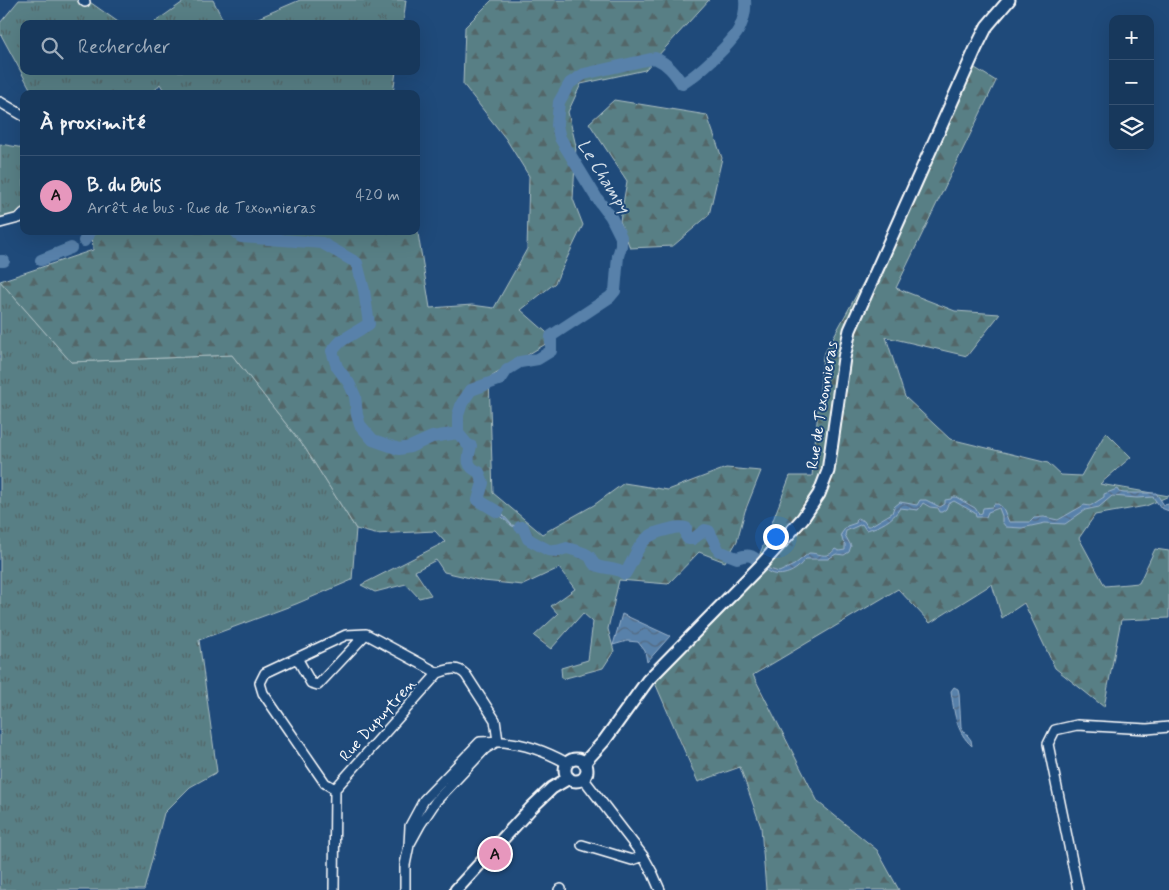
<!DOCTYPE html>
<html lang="fr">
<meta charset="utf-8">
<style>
body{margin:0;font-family:Mynerve,sans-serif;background:#203f62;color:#f1f3f6}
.controls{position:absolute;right:15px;top:15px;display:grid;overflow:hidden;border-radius:10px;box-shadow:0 5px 20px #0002}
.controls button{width:45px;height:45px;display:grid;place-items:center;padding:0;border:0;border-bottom:1px solid #365272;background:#17385c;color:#f1f3f6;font:25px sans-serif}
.you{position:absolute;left:775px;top:536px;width:18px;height:18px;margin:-12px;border:4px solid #fff;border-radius:50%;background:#1a73e8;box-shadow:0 0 0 8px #1a73e833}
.badge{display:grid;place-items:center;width:32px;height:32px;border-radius:50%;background:#e797bd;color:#111;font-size:16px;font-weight:700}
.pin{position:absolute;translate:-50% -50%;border:2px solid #fff;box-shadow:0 1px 5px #0006}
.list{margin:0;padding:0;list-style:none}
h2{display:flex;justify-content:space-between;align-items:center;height:65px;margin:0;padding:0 20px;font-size:21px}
h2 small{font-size:16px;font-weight:400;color:#9eacbb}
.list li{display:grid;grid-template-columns:32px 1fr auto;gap:15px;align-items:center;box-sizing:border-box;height:80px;padding:0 20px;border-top:1px solid #365272}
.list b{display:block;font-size:19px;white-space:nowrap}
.list p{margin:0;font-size:16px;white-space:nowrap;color:#9eacbb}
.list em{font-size:16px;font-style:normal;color:#9eacbb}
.icon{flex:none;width:28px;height:28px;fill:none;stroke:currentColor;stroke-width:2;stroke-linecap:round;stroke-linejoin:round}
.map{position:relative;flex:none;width:1169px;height:890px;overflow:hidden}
.search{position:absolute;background:#17385c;box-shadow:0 5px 20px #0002;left:20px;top:20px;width:400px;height:55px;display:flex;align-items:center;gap:12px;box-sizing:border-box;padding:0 18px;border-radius:10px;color:#9eacbb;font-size:19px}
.panel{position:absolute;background:#17385c;box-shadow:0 5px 20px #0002;left:20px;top:90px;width:400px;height:145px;border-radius:10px}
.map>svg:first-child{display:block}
.grass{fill:url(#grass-tufts);stroke:#acbfc2}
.forest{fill:url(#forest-firs);stroke:#acbfc2}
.water{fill:url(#water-waves);stroke:#9bb3cc}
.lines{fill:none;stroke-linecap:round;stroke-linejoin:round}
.river{stroke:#5881aa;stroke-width:12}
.minor-casing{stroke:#fff;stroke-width:12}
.major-casing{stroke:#fff;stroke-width:15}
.minor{stroke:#1f4a7a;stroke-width:9}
.major{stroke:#1f4a7a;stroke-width:11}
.labels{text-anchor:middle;stroke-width:4;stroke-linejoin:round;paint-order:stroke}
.street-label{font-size:16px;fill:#fff;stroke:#1f4a7a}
.water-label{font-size:18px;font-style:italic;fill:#d5e0ea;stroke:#1f4a7a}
</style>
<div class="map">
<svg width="1169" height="890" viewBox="0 0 1169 890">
<defs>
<pattern id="grass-tufts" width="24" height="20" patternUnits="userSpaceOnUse" patternTransform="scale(1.25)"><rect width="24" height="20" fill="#597f85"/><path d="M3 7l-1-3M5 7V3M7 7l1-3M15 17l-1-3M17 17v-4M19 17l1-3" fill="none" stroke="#526668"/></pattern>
<pattern id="forest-firs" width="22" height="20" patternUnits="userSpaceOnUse" patternTransform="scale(1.25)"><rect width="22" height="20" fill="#597f85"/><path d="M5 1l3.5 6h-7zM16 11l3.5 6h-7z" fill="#526668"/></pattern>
<pattern id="water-waves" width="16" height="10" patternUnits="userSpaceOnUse" patternTransform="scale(1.25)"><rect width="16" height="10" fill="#5881aa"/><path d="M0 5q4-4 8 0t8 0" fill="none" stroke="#536980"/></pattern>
</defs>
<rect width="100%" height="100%" fill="#1f4a7a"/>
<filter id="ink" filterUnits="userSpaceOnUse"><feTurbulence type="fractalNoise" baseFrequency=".02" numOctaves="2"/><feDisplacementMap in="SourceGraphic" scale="10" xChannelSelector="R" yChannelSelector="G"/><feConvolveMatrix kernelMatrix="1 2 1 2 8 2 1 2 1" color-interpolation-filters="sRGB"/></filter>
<g filter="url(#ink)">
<path class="grass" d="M 19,0 L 87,0 L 121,24 L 24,24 L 24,71 L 396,71 L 393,94 L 166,94 L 160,84 L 152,94 L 33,94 L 0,33 L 0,23 Z
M 186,0 L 213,0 L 225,24 L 152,24 Z
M 300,0 L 406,0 L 403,24 L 244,24 Z
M 0,144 L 24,148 L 24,208 L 15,215 L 0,218 Z
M 0,281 L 71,362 L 232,355 L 305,448 L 356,529 L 352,580 L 296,604 L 199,640 L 217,772 L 190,787 L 164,813 L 144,890 L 0,890 Z"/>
<path class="forest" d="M 492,0 L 709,0 L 645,70 L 581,84 L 568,112 L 576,146 L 573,199 L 583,225 L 555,283 L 521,310 L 554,339 L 489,378 L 493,493 L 542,534 L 594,505 L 624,483 L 668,490 L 726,468 L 761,471 L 745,511 L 737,541 L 725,562 L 699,552 L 668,584 L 619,580 L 608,629 L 614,651 L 603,668 L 562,679 L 561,668 L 588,660 L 593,622 L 583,613 L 551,649 L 534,636 L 558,614 L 551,606 L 575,589 L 559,568 L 523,585 L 483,581 L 444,572 L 436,560 L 415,571 L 431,595 L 419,598 L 406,584 L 375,592 L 361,585 L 445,542 L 435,531 L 375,534 L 356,529 L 305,448 L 232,355 L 71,362 L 0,281 L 93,250 L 92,231 L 416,231 L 416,221 L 430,308 L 472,305 L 494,308 L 527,249 L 529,176 L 506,139 L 463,84 L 465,27 Z
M 975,68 L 996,81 L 896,288 L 955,311 L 1000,314 L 967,356 L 886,337 L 905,397 L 950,439 L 1048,463 L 1061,475 L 1081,476 L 1106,432 L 1131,457 L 1100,484 L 1169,496 L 1146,506 L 1095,515 L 1079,538 L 1105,586 L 1139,583 L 1155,549 L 1169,551 L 1169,618 L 1121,620 L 1104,707 L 1055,668 L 1024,603 L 1002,618 L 992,584 L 930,623 L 898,589 L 753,675 L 818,802 L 877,850 L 899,890 L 766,890 L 761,827 L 740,767 L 698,782 L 649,669 L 746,590 L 790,476 L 812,476 L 823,356 L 869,272 Z
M 614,100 L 707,115 L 722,158 L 709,215 L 673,246 L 630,248 L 620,221 L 627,181 L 589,123 Z"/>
<path class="water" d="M 339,340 L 342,342 L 332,351 L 332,357 L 353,391 L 360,425 L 373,440 L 399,449 L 410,447 L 432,437 L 458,433 L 467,444 L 471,446 C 470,460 463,465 479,472 C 484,482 480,489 478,500 L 503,515 L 512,525 L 523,527 C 526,531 526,535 528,538 C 533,546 549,551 557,551 C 566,545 579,549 587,555 C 591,557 592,562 595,564 C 602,570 614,565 625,574 C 640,555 636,534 666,530 C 673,529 679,526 686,528 L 686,536 L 688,539 L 693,539 L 705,530 L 709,531 L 720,551 L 737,558 L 746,555 L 753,556 L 757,559 L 755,560 L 748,557 L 739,560 L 730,555 L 717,553 L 711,537 L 706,532 L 696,541 L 688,542 C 682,538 682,536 683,530 L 681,529 C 673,530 661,530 654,534 C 638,543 634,574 623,577 L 619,571 L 594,567 L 589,559 L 583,555 L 573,551 L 564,549 L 559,554 C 549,552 534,548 527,540 C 525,537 524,532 521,528 L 512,526 L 502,517 L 480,505 L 476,499 L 480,483 L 477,472 L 472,473 L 465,459 L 469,447 L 462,443 L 458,437 C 435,433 416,455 395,451 C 375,447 359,435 355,414 C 354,403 353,394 348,384 C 343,373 328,364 329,351 C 330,345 335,343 339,340 Z
M 1117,489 L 1119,492 L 1124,493 L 1156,493 L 1164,505 L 1169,504 L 1169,511 L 1161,508 L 1153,497 L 1137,498 L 1112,496 L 1099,507 L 1085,510 L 1065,524 L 1045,523 L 1022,528 L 1006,527 L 1002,522 L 1002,516 L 999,508 L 988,512 L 986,517 L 976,517 L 975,513 L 954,501 L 948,504 L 946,509 L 942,512 L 940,512 L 938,508 L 930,507 L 923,503 L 918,510 L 900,508 C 893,520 880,527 866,530 L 862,524 L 846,531 L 845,535 L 851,546 L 849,552 L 844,555 L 836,554 L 828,559 L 806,559 C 802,562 801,565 797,568 C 787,576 771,578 763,567 L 779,572 L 794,565 L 809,553 C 820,553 827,560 835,549 L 839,551 L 845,550 L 845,544 L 843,542 L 841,534 L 847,526 L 856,523 L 857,518 L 864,521 L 867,526 L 870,526 L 892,513 L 894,507 L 900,502 L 917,505 L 920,500 L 926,500 L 940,507 L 945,504 L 945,500 L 951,499 L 952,497 L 956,497 L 975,508 L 979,514 L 982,513 L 983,508 L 992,507 L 994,504 L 998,504 L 1003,508 L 1009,522 L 1030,522 L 1034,518 L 1044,517 L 1058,520 L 1084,505 L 1090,506 L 1104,497 L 1104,494 Z
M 622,614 L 670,636 L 647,662 L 645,651 L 638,642 L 627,641 L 613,645 Z
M 954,687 L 958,689 L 959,693 L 961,727 L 971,740 L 972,746 C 956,732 954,712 951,691 Z"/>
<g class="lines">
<path class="river" d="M 235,231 L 241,237 L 322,243 L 357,263 L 364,290 L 369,324 L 341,341 L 332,351 L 337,367 L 349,383 L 355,396 L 357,415 L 360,425 L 373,440 L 399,449 L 410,447 L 432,437 L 458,433 L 458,415 L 462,403 L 471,390 L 501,379 L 507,370 L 520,362 L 538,359 L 551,351 L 551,336 L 610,297 L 615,291 L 618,256 L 621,246 L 621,237 L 611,217 L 596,197 L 560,138 L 557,125 L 559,102 L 570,83 L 584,74 L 655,58 C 668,64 674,72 682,84 C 697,75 734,42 740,27 C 744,18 746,10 745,0
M 84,241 L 91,231
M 41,260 L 71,248
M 0,261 L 4,261
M 458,433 L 467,444 L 471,446 C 468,459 465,466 479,472 L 483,483 L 478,500 L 498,512
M 520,527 L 523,527 L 528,539 L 548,550 L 557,551 L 567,548 C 574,550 585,552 590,557 C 592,559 592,562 594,564 C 601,570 615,566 625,574 C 639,552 637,536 666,530 C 673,528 679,526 686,528 L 686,536 L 688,539 L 693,539 L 705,530 L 709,531 L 719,551 L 737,558 C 747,554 752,554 760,563"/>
<defs>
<path id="minor" d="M 83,0 L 85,2
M 0,102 L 24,116
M 0,223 L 19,218 L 24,213
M 297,658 L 311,683 L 318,685 L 366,634
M 498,741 L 485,749 L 436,801 L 420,825 L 409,845 L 410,826 L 424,800 L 480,742 C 511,739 540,748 567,763
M 583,778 L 643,856 L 653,874 L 660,890
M 335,789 L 325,783 L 263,693 L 260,683 L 265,673 L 346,635 L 366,634 L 438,673
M 582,845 L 632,860 L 643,856
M 334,890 L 335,789 L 438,673 C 450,669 457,666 466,675 L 495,720 L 498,741
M 405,890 L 405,865 L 409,845
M 559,890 L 561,889
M 1078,890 L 1048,744 L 1055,730 L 1077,725 L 1147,729 L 1169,727"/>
<path id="major" d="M565 770a11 11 0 1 1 22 0a11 11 0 1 1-22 0Z
M 584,763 L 604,741 L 648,680 L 761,565 L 803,518 L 819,494 L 828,471 L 844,358 L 850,330 L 976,48 L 987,26 L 1009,0
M 456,890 L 532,807 L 552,788 L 569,778"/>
</defs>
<use href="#minor" class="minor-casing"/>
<use href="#major" class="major-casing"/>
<use href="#minor" class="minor"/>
<use href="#major" class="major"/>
</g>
</g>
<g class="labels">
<g class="street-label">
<text transform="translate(821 405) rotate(-81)" y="6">Rue de Texonnieras</text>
<text transform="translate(377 719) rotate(-48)" y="6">Rue Dupuytren</text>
</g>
<g class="water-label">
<text transform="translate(604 176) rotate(58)" y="6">Le Champy</text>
</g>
</g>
</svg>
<div class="controls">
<button>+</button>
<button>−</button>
<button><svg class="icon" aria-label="layers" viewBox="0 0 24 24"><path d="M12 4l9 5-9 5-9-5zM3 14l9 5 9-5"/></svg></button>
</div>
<div class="you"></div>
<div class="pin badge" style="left:495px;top:854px">A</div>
<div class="search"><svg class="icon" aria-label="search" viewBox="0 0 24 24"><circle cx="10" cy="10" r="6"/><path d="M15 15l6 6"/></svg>Rechercher</div>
<section class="panel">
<h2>À proximité<small></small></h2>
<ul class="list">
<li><span class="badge">A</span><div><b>B. du Buis</b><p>Arrêt de bus · Rue de Texonnieras</p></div><em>420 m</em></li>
</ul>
</section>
</div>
